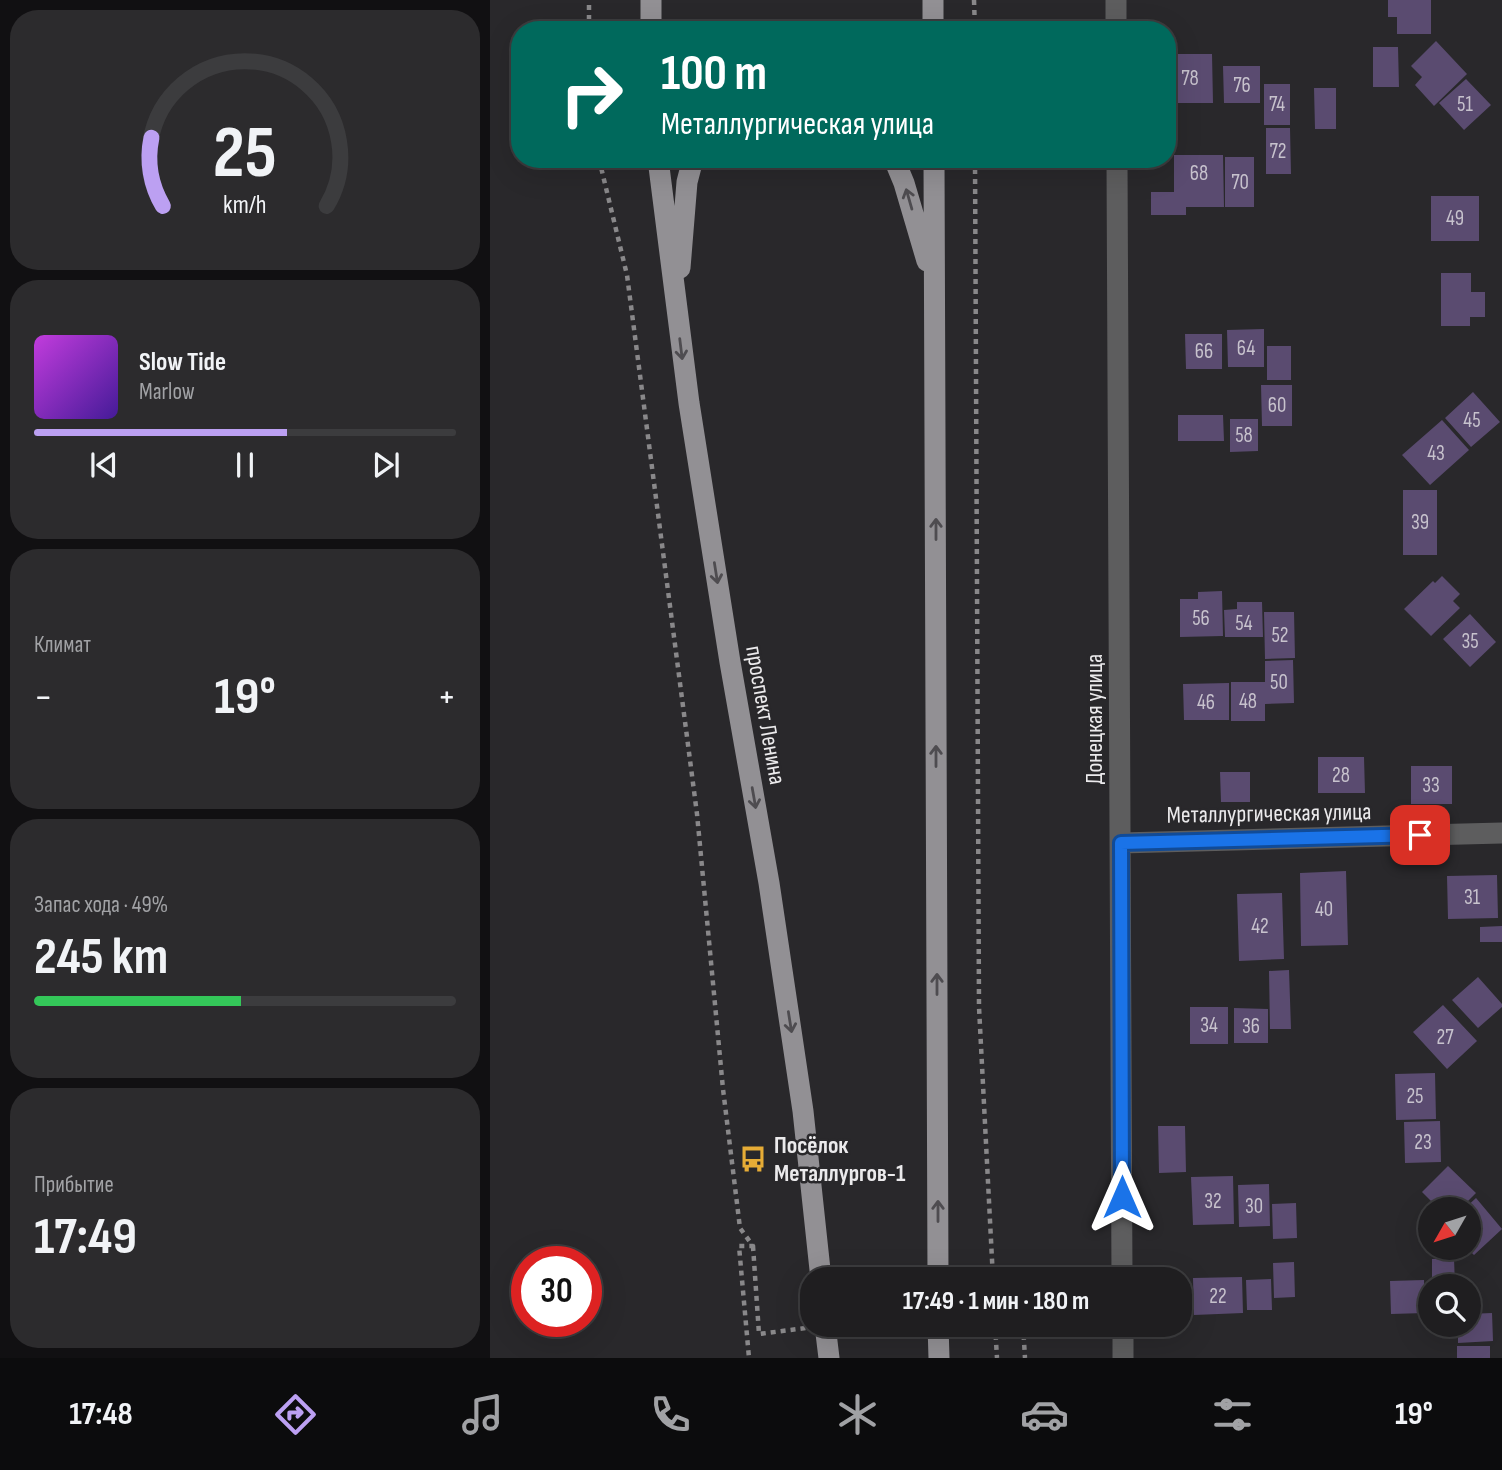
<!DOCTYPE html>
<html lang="ru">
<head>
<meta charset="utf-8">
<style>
  body { margin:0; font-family:"Sofia Sans Condensed",sans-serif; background:#2c2b2d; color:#f1f3f6; height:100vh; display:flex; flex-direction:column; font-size:26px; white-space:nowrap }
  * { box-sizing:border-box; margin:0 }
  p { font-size:23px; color:#a1a2a5 }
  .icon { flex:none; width:38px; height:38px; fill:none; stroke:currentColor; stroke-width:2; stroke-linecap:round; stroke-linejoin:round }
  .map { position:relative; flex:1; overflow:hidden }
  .drawer { display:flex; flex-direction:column; gap:10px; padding:10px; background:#111012; width:490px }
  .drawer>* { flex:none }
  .top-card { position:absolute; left:21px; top:21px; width:665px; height:147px; border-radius:28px; box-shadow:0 7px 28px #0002,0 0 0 2px #3c3c3e; background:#00695c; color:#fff; overflow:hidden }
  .needle { width:46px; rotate:231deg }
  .tools { position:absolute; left:928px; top:1197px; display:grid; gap:14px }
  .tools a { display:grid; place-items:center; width:63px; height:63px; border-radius:50%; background:#1f1e20; box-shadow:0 7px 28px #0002,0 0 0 2px #3c3c3e; font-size:35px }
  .speed { position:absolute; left:21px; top:1246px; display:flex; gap:14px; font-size:35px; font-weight:700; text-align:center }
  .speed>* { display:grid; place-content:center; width:91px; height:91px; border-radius:50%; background:#1f1e20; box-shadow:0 7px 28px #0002,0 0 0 2px #3c3c3e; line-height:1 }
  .speed .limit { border:10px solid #d22; background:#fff; color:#111 }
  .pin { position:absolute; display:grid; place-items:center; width:60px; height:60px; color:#fff; margin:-30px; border-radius:14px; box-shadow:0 4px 10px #0006 }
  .me { position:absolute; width:77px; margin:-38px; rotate:0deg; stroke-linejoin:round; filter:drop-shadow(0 0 5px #0008) }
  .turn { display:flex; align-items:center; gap:24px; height:147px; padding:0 35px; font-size:32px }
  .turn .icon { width:91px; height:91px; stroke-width:2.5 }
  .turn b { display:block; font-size:49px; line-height:60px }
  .big { font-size:52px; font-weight:700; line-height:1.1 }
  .drawer .widget { flex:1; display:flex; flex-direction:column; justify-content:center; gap:10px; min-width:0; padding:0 24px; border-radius:28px; background:#2c2b2d }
  .drawer .dial { align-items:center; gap:0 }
  .dial svg { height:182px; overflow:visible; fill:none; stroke:#3c3c3e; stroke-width:7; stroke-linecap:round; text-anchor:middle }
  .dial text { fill:#f1f3f6; stroke:none }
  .song { display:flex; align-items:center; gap:21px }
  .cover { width:84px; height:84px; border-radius:10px; background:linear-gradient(135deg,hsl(290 70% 55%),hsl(260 70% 35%)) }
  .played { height:7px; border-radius:4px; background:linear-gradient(90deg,#bca0f2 60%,#3c3c3e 60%) }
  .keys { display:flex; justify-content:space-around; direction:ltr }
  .heat { display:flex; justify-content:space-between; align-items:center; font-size:38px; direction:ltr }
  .charge { height:10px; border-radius:5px; background:linear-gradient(90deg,#34c759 49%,#3c3c3e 0) }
  .trip { position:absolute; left:310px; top:1267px; width:392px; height:70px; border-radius:28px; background:#1f1e20; box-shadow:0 7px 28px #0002,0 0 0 2px #3c3c3e; font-weight:700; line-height:70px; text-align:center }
  .tabs { display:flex; height:112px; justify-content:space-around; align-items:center; background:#0c0c0d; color:#a1a2a5 }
  .tabs .icon { width:49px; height:49px }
  .tabs .selected { color:#bca0f2 }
  .tabs b { font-size:32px; color:#f1f3f6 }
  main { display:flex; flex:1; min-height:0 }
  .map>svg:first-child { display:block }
  .building { fill:#5a4b70 }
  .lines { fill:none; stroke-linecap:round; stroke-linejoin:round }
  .path { stroke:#89888a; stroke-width:4.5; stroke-dasharray:5 5; stroke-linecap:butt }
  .street { stroke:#5d5d5e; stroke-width:21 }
  .primary { stroke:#929094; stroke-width:21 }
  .oneway { stroke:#4e4c50 }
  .route-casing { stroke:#114b97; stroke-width:18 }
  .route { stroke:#1a73e8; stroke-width:12 }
  .labels { text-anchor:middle; stroke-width:5; stroke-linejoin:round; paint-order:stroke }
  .number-label { font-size:21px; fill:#c7c2cd }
  .street-label { font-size:24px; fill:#ebeaec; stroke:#29282b }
  .poi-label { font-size:24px; font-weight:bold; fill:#ebeaec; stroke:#29282b; text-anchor:start }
</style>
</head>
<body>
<main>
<section class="drawer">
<div class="widget dial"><svg viewBox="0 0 100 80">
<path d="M14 69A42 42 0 1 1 86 69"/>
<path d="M14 69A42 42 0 0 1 9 39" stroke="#bca0f2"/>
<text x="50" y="56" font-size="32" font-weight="700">25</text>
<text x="50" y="72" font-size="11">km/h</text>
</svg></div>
<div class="widget">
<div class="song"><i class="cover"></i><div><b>Slow Tide</b><p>Marlow</p></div></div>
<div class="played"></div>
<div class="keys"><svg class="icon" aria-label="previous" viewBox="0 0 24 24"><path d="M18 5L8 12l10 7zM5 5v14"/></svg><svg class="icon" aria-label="pause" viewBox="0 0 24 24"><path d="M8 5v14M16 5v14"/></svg><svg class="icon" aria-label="next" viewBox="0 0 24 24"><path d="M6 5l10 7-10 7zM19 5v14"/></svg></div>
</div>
<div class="widget"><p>Климат</p>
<div class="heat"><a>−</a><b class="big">19°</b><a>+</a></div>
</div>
<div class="widget"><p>Запас хода · 49%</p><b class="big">245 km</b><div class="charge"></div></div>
<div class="widget"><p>Прибытие</p><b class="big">17:49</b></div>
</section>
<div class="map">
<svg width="1012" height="1358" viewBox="0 0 1012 1358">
  <rect width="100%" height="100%" fill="#29282b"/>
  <path class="building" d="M898,0H941V34H907V17H898Z
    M946,41L977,74L944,106L925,85L932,77L921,66Z
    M883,47H908L909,87H883Z
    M677,54H722L723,103H677Z
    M733,66H770V103H734Z
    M976,79L1001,105L974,130L949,103Z
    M774,84H800V125H774Z
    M824,88H846V129H825Z
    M776,128H800L801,174H776Z
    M684,155H733L734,207H696V215H661V192H684Z
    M735,157H764V207H735Z
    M941,196H989V241H941Z
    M951,273H981V292H995V317H980V326H951Z
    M774,329V367H738L737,330Z
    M695,334H732V369H696Z
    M777,346H801V380H777Z
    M771,385H802V426H772Z
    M983,392L1010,422L981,447L955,418Z
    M688,415H733L734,441H688Z
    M740,419H768V451L740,452Z
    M952,420L979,450L940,485L912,455Z
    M913,490H947V555H913Z
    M952,576L970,594L963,601L970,608L941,636L914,609L943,581L945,583Z
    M732,591L733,636L690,637V599H708V592Z
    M747,602H772L773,637H735L734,610L747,609Z
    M774,612H804L805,658L775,659Z
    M980,614L1006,642L980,667L953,639Z
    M803,660L804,703L775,704V721H741V682H775V661Z
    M739,683V720H694L693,684Z
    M828,757H874L875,793H828Z
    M921,766H962V804H921Z
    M730,772H760V802H731Z
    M856,871L858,945L811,946L810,873Z
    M1007,875L1008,918L958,919L957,876Z
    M792,893L794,959L749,961L747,894Z
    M1012,926V942H990V927Z
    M799,970L801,1029H780L779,971Z
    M988,977L1012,1004V1007L988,1028L962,1000Z
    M953,1005L987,1041L957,1069L923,1032Z
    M700,1007H738V1044H700Z
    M744,1008L778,1009V1043H744Z
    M945,1073L946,1119L906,1120L905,1074Z
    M950,1121L951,1162L915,1163L914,1122Z
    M668,1126H695L696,1172L669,1173Z
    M958,1166L986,1193L970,1209H949L932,1192Z
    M743,1176L744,1224L703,1225L701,1177Z
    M779,1184L780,1226L749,1227L748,1185Z
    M986,1198L1012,1229L984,1255L978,1249V1209H974Z
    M806,1203L807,1238L783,1239L782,1204Z
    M964,1258L965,1286H942V1259Z
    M804,1262L805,1297L784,1298L783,1263Z
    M752,1277L753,1313L704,1315L703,1278Z
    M781,1279L782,1310H757L756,1280Z
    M934,1280L935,1313L901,1314L900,1281Z
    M1002,1313L1003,1341L968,1343V1325H978V1314Z
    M967,1346H1000V1358H967Z"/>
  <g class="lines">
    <path class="path" d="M484,0L485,30
      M99,30V0
      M109,159L137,275L207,814L233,1089L250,1228L263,1246H249L259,1358
      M485,159L489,1007L503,1279
      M263,1246L269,1334L316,1328
      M505,1325L507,1358
      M533,1325L535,1358"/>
    <path class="street" d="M626,0V30
      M627,159L632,1279
      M631,843L1012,833
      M633,1325V1358"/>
    <path class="primary" d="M161,0V30
      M443,0V30
      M168,159L199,403L240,662L279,883L313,1111L331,1279
      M404,159L414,183L437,261
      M444,159L448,1279
      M190,268L197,182L203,159
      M335,1325L339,1358
      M448,1325L449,1358"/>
  </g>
  <defs><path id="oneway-shaft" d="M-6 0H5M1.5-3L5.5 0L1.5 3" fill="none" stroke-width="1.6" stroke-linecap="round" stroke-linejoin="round" transform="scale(1.75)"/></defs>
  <g class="oneway">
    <use href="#oneway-shaft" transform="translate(419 199) rotate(-106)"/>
    <use href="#oneway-shaft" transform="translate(191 349) rotate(83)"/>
    <use href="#oneway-shaft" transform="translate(446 529) rotate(-90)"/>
    <use href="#oneway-shaft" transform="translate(226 573) rotate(81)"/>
    <use href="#oneway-shaft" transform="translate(446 756) rotate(-90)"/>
    <use href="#oneway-shaft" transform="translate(264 798) rotate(80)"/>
    <use href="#oneway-shaft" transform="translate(447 984) rotate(-90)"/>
    <use href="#oneway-shaft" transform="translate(300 1022) rotate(81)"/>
    <use href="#oneway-shaft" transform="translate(448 1211) rotate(-90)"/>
  </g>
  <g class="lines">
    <g class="route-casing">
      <path id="route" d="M632,1197L631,843L930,835"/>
    </g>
    <use href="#route" class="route"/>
  </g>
  <defs>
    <g id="bus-bare" transform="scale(2.1)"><path d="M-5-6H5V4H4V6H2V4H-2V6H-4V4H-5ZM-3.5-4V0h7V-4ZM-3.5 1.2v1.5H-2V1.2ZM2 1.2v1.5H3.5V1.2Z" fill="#e6ac36" stroke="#29282b" stroke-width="2.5" paint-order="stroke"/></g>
  </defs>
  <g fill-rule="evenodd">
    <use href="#bus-bare" x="263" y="1159"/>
  </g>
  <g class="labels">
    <g class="number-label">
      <text x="700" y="85">78</text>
      <text x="752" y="92">76</text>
      <text x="787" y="111">74</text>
      <text x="975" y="111">51</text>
      <text x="788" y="158">72</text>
      <text x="709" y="180">68</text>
      <text x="750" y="189">70</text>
      <text x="965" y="225">49</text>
      <text x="756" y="355">64</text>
      <text x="714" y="358">66</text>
      <text x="787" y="412">60</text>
      <text x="982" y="427">45</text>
      <text x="754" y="442">58</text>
      <text x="946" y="460">43</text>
      <text x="930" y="529">39</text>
      <text x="711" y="625">56</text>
      <text x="754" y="630">54</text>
      <text x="790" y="642">52</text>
      <text x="980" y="648">35</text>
      <text x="789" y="689">50</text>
      <text x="758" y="708">48</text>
      <text x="716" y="709">46</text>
      <text x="851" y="782">28</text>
      <text x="941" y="792">33</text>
      <text x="982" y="904">31</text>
      <text x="834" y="916">40</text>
      <text x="770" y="933">42</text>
      <text x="719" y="1032">34</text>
      <text x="761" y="1033">36</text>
      <text x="955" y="1044">27</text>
      <text x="925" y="1103">25</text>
      <text x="933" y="1149">23</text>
      <text x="723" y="1208">32</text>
      <text x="764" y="1213">30</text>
      <text x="728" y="1303">22</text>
    </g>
    <g class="street-label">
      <text transform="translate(276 715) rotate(80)" y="8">проспект Ленина</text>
      <text transform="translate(604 719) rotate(-90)" y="8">Донецкая улица</text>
      <text transform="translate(779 813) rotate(-1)" y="8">Металлургическая улица</text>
    </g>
    <g class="poi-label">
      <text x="284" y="1153">Посёлок<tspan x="284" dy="28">Металлургов-1</tspan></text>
    </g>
  </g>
</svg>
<div class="tools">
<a><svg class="needle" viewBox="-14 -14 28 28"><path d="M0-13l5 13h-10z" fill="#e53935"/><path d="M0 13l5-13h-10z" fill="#a1a2a5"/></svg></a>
<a><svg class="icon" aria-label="search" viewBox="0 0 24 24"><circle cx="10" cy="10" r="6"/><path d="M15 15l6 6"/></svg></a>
</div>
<div class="speed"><div class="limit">30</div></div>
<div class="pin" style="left:930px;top:835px;background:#d93025"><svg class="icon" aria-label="arrive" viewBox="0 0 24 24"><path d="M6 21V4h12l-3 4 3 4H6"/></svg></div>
<svg class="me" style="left:632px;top:1197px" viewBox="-20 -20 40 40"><path d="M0-17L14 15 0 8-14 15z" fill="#1a73e8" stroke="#fff" stroke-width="4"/></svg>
<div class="trip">17:49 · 1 мин · 180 m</div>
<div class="top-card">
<div class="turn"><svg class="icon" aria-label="right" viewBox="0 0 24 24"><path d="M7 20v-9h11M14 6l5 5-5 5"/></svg><div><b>100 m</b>Металлургическая улица</div></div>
</div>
</div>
</main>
<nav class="tabs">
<b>17:48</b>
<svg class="icon selected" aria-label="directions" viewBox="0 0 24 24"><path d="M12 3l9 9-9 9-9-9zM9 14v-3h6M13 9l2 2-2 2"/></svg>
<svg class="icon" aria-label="music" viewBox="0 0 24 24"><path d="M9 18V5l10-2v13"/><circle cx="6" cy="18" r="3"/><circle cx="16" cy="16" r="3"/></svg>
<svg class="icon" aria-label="phone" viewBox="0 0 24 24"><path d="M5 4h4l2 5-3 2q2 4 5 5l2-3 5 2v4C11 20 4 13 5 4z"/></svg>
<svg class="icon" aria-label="climate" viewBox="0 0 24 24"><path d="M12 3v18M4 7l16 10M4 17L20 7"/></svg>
<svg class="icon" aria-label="car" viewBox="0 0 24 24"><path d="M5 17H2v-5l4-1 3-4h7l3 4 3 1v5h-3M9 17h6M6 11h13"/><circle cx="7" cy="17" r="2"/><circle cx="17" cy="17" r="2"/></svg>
<svg class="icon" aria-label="filters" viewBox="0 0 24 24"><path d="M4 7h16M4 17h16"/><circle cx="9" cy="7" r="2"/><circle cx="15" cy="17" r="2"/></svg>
<b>19°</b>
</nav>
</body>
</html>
